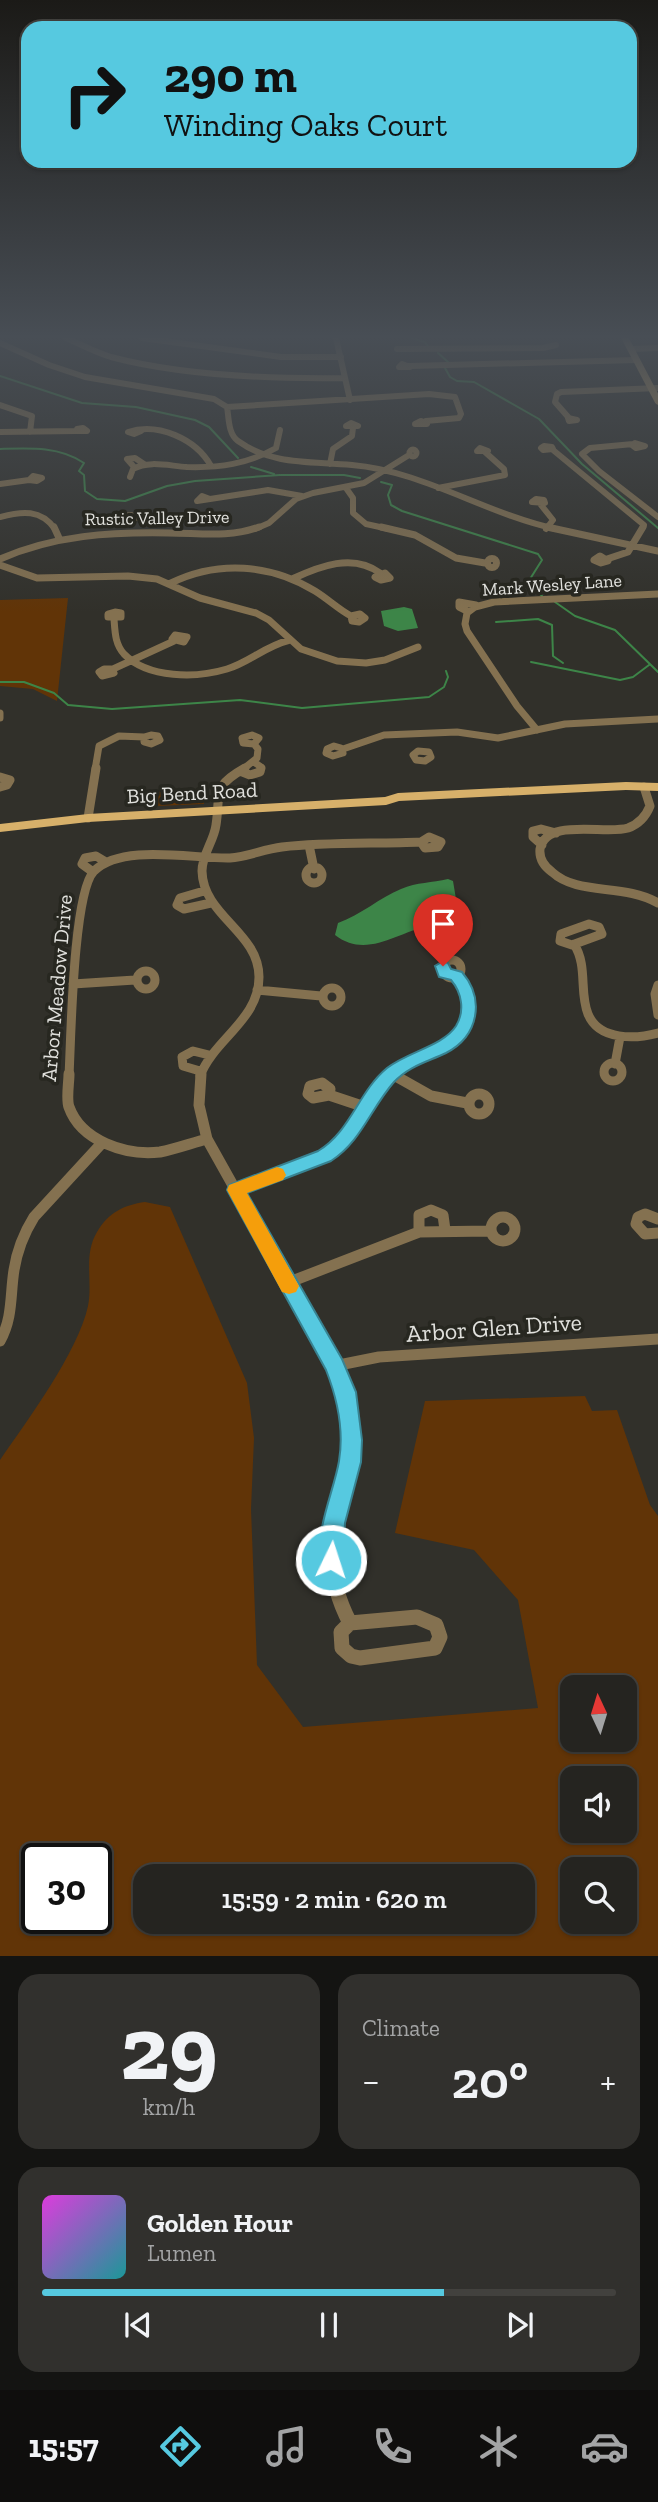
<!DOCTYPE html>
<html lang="en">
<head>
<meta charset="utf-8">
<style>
  body { margin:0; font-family:"Zilla Slab",serif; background:#31302d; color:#f1f3f6; height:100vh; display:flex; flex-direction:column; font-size:26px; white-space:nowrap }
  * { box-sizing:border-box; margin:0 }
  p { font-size:23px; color:#a3a4a5 }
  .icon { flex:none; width:38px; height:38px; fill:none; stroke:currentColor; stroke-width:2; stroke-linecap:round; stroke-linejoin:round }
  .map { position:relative; height:1956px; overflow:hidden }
  .panel { display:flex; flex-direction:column; gap:18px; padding:18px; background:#141412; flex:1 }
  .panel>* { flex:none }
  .banner { position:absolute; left:21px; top:21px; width:616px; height:147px; border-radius:21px; box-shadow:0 2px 5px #0004,0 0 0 2px #42413e; background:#56c9e0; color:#111; overflow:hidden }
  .needle { width:46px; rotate:356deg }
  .buttons { position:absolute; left:560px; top:1675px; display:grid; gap:14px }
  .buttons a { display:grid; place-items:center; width:77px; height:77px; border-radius:14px; background:#252420; box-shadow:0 2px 5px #0004,0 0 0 2px #42413e; font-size:35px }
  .speed { position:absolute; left:21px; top:1843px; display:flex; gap:14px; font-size:35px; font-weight:700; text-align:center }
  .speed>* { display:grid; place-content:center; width:91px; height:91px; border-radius:50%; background:#252420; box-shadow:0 2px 5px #0004,0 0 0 2px #42413e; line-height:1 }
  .speed .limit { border:4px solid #111; border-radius:10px; background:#fff; color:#111 }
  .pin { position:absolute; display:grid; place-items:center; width:60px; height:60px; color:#fff; margin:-72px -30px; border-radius:50% 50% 50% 0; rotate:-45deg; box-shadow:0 0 7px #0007 }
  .pin .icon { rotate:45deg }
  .me { position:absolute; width:77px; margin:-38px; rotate:4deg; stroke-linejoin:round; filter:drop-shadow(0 0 5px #0008) }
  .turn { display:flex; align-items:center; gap:24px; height:147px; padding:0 28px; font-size:32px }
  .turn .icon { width:91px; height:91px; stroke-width:2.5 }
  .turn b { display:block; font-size:49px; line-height:60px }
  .big { font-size:52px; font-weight:600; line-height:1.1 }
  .panel .card { flex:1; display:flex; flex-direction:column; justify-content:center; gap:10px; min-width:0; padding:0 24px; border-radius:21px; background:#31302d }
  .panel .dial { align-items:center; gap:0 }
  .dial b { font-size:91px; line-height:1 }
  .song { display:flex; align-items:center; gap:21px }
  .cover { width:84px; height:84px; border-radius:10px; background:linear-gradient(135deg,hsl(300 70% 55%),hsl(180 70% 35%)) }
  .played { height:7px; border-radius:4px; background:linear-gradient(90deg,#56c9e0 70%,#42413e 70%) }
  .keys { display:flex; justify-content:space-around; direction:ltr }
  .heat { display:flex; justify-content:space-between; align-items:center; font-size:38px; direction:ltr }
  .panel .tiles { flex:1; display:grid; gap:18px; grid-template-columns:1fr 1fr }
  .card:last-child { grid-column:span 2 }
  .trip { position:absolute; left:133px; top:1864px; width:402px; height:70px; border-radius:21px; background:#252420; box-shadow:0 2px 5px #0004,0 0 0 2px #42413e; font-weight:600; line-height:70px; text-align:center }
  .menu { display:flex; height:112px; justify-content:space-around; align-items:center; background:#0f0e0d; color:#a3a4a5 }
  .menu .icon { width:49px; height:49px }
  .menu .on { color:#56c9e0 }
  .menu b { font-size:32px; color:#f1f3f6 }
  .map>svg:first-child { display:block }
  .green { fill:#613407; fill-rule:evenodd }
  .water { fill:#3d8548 }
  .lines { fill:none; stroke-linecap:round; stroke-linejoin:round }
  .stream { stroke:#3d8548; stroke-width:2 }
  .street-far4 { stroke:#847150; stroke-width:6 }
  .street-far3 { stroke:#847150; stroke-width:7 }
  .street-far2 { stroke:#847150; stroke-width:9 }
  .street-far1 { stroke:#847150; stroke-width:11 }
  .street { stroke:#847150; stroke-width:15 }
  .secondary { stroke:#b3945f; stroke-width:7 }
  .primary { fill:#d7b06a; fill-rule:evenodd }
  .route { fill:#56c9e0; stroke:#388392; stroke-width:2 }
  .slow { fill:#f59e0b }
  .labels { text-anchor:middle; stroke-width:7; stroke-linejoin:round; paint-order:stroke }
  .far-street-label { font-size:18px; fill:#e1e1dd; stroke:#272720 }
  .street-label { font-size:21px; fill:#e1e1dd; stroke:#272720 }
  .near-street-label { font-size:24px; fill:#e1e1dd; stroke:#272720 }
</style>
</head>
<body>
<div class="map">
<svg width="658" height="1956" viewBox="0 0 658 1956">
  <rect width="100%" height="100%" fill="#31302a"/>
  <path class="green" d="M68,598L57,701L33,689L0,686V600Z
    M203,789L204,804L157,806V791Z
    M145,1202L170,1207L247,1383L254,1438L251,1509L257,1665L303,1727L538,1708L518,1600L474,1550L395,1533L425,1401L585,1396L592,1411L617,1410L650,1505L658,1516V1956H0V1460C27,1421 78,1352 88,1306C93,1282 83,1255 97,1232C109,1212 124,1205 145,1202ZM625,1687V1740H572V1687ZM572,1778H625V1830H572ZM96,1858V1918H37V1858ZM625,1869V1922H572V1869ZM145,1876H523V1922H145Z"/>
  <path class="water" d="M404,607L412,609L418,628L398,631L384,626L381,611Z
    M448,879L453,881L460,923C450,925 438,924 428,926C396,933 366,959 335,935L338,923C361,915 379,898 401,889C417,882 432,883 448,879Z"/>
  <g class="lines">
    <path class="stream" d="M411,338L425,342L429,348
      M438,353L448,362
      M445,368L450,377L457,381L474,382L539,419L582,464L658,528
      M0,376L82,403L136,407L195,420L209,427L238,458
      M0,449C29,448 59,446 84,463L79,471L84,475L85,491L97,499L125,501L167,486L195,481L280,475
      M251,467L274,474
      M281,475H344L360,478
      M381,482L392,485L388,495L391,505L402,511L538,554L542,560L530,579L532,587L542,596
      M555,602L575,616L615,630L658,672
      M496,622L538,619L552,625L553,656L563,663
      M531,662L620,680L633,677L649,665
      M0,682H24L54,693L68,705L112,709L240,700L302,708L429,697L444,687L448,677L446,671"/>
    <path class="street-far4" d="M66,338C80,344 95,352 111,357C183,376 270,379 345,378
      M142,338L281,357H341
      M336,338L350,400
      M0,343L49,365L85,377L214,399L227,407C229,418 228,434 238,441C273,466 312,461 352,465C423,471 486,514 556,529
      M397,349L543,348L556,345
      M631,349L658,348
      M402,364L410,367H399Z
      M410,366L636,360
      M0,405L32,416L30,432
      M227,407L429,394L455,397L461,414L459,418L426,421
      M568,418L577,420L569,421Z
      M569,418L555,402L557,394L561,392L658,388
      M421,421L427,424H415Z
      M351,423L358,426H346Z
      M83,428L87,431H76L77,429Z
      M141,431L134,434L128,432C158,422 196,439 211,466
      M0,432L76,431
      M635,443L645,446L636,448L632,445Z
      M633,444L590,448L582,454L599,471L658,517
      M544,446L552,447L553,449L543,450L541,448Z
      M480,448L488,451H477Z
      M409.5 453a3.5 3.5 0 1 1 7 0a3.5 3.5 0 1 1-7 0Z
      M553,450L644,525L642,529
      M330,464L333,449L352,436L353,428
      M134,467L127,459L135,458L144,464
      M33,476L42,478L37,481L29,480Z
      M130,477L133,469C149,460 169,466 187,467C219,468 248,464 276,448L280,430
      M0,484L29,480
      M346,488L353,498V513L366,524L389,529
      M438,488L505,475L504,469L485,452
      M202,496L210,499L197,501Z
      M210,499L268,490L302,496
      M536,499L544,500L545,503L532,502Z
      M541,505L553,520L546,529
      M131,515L137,518L125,519V516Z
      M0,517C22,511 41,509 55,529
      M255,529L269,523L296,499L313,493L364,483L409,455"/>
    <path class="street-far3" d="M54,527L59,538
      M381,527L415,535L456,558L485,563
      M547,527L658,551
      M600,556L608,561L601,563L594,560Z
      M487.5 563a4.5 4.5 0 1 1 9 0a4.5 4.5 0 1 1-9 0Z
      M0,559C55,535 110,532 169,533C199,533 230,538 259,527
      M607,559L628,552L643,527
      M0,565L37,578L128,576L157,579L200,598L256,613L269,620L301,649L337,661L366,663L385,660L418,647
      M385,573L390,578L381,580L375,577Z
      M292,579C320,566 353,553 380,573
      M171,583C218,560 271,564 315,591C328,599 338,609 351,616
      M467,611L459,607V602L476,605
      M115,612L121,613V617H108V614Z
      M360,614L365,618L359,622L352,621L351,616Z
      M114,619C115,632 115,644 124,654C148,679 197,678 227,669C250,662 265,646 290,640
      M175,635L187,637L184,642L172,639Z
      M104,669H111L114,673L102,676L99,672Z
      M113,669L174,641
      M0,713V718
      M537,730L517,706L467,631L465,624L467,613L475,607L494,602L658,594
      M151,735L158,736L160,740L151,744L144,742V737Z
      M252,735L259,738L254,744L243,743L242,738Z
      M334,746L341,748L343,753L333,756L326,753L327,749Z
      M343,749L384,735L457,732L498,738L565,724L658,719
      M418,751L429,752L431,757L425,761L416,760L413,755Z
      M254,762L261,767L260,770
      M95,770L99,746L119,736L144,737
      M242,770L257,758L258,749L254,744"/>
    <path class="street-far2" d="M240,771L250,775L260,772L261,768
      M0,777L10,780L7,785L0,787
      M644,787L650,806C646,816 639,824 628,828C606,835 546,817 540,849C539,859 545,867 552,872C578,896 623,883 658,903
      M88,818L96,768
      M429,837L441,842L438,847L425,848L421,842Z
      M309,845L314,869
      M542,845L533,837V831L541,829L556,833
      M306 875a8 8 0 1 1 16 0a8 8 0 1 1-16 0Z
      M93,872L82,864L85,858L96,856L106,862
      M204,891L180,898L177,905L184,909L211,903
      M589,924L599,927L602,934L572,945L560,941L561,934Z
      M574,944C588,966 579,992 588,1014C599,1041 636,1039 658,1033
      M443 969a9 9 0 1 1 18 0a9 9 0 1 1-18 0Z
      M137 980a9 9 0 1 1 18 0a9 9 0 1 1-18 0Z
      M73,984L135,980
      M658,985L655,994L658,1015
      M323 997a9 9 0 1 1 18 0a9 9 0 1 1-18 0Z
      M257,990L321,996
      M604 1072a9 9 0 1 1 18 0a9 9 0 1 1-18 0Z
      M615,1064L620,1037
      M200,1071L183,1066L182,1057L193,1051L209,1055
      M391,1074L395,1076
      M69,1076C71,1039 73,893 94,871C122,843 193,859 230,858C247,857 264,849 282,847C328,842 375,844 421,842
      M200,1076C214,1039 259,1020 259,977C259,932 203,916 202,871C202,854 214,841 216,825C221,793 211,787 245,768
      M390,1076C420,1046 502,1040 456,976"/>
    <path class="street-far1" d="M69,1074C69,1083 66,1099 69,1107C81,1141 126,1156 160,1152C175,1149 192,1143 207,1139
      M201,1074L199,1105L207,1139L334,1366L349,1412L351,1436L349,1464
      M392,1074L431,1096L467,1103
      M322,1083L330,1089L329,1095L313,1098L308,1094L310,1086Z
      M469 1104a10 10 0 1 1 20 0a10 10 0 1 1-20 0Z
      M329,1095L365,1107
      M236,1190L324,1156L334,1149L391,1074
      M491 1229a12 12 0 1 1 24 0a12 12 0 1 1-24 0Z
      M658,1219L645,1214L638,1217L636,1224L645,1234L658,1233
      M419,1232V1215L431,1210L443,1215L445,1230
      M287,1283L419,1232L490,1231
      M0,1341C13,1318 10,1295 14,1270C17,1251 24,1233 34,1217L102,1143
      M334,1366L379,1357L658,1339"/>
    <path class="street" d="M350,1463C336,1524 318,1562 350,1623
      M417,1617L436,1625L440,1637L435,1648L360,1658L351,1656L342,1648L341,1632L350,1623Z"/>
    <path class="secondary" d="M625,338L658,401"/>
    <path class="primary" d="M626,782L658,783V791L626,790L399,801L386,805L88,822L0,832V824L88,814L385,797L398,793Z"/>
  </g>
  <linearGradient id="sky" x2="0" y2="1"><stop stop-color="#1b1a17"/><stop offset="0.55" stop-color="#484e55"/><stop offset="1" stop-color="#484e55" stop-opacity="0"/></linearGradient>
  <rect width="658" height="612" fill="url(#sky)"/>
  <path class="route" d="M443,961L448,963L451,969L462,972C485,999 479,1036 446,1053C427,1062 409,1066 394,1082C371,1108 361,1142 331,1161L247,1193L342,1359L356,1392L362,1440L361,1462L345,1523L343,1560L339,1569L331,1572L323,1569C311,1539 334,1492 339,1461C344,1431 337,1398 326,1370L227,1190L229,1185L318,1151C351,1131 358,1092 387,1068C407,1052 443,1046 456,1026C465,1011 462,993 451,980L439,977L435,966Z"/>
  <path class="slow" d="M277,1167L283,1169L286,1175L283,1180L247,1193L299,1286L296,1292L289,1294L282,1292L227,1190L229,1185Z"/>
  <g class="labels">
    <g class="far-street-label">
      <text transform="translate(157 518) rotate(-1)" y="6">Rustic Valley Drive</text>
      <text transform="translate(552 585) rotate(-4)" y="6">Mark Wesley Lane</text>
    </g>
    <g class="street-label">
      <text transform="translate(192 793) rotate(-3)" y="7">Big Bend Road</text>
      <text transform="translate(57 988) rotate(-85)" y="7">Arbor Meadow Drive</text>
    </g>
    <g class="near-street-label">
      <text transform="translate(494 1328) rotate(-4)" y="8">Arbor Glen Drive</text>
    </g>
  </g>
</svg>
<div class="buttons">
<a><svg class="needle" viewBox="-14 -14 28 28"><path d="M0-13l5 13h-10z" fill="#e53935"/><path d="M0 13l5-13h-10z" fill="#a3a4a5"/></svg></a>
<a><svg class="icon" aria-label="sound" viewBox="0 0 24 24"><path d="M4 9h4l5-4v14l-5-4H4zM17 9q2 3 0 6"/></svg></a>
<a><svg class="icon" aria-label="search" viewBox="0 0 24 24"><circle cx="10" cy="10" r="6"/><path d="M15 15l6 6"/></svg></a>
</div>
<div class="speed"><div class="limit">30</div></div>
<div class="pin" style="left:443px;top:966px;background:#d93025"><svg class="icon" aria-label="arrive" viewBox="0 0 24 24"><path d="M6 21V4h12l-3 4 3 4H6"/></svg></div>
<svg class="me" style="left:331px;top:1560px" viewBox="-20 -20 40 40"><circle r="17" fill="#56c9e0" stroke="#fff" stroke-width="3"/><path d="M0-11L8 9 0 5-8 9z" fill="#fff"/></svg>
<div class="trip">15:59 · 2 min · 620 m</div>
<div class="banner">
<div class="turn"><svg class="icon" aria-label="right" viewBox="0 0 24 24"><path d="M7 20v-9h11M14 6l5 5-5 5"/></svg><div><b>290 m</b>Winding Oaks Court</div></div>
</div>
</div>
<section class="panel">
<div class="tiles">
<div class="card dial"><b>29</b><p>km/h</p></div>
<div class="card"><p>Climate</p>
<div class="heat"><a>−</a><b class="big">20°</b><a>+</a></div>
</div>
<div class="card">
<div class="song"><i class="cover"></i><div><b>Golden Hour</b><p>Lumen</p></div></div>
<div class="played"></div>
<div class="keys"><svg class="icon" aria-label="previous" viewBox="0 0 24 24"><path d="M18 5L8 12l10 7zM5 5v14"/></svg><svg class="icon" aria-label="pause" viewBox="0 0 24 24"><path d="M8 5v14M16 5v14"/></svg><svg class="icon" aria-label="next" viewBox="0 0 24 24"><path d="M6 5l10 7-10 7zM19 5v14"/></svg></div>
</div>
</div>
</section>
<nav class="menu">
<b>15:57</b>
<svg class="icon on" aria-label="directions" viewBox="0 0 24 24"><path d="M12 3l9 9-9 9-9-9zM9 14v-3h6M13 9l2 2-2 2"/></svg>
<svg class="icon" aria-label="music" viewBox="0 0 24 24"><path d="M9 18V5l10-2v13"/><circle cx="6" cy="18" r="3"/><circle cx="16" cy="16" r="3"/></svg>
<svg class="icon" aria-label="phone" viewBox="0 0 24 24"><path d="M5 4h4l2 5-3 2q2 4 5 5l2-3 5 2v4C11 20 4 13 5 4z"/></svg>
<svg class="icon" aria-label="climate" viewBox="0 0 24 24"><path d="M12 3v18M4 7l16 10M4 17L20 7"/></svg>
<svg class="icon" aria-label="car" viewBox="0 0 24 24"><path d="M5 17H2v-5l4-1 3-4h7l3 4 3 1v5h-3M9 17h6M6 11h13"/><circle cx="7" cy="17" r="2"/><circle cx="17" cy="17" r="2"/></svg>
</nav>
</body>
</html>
